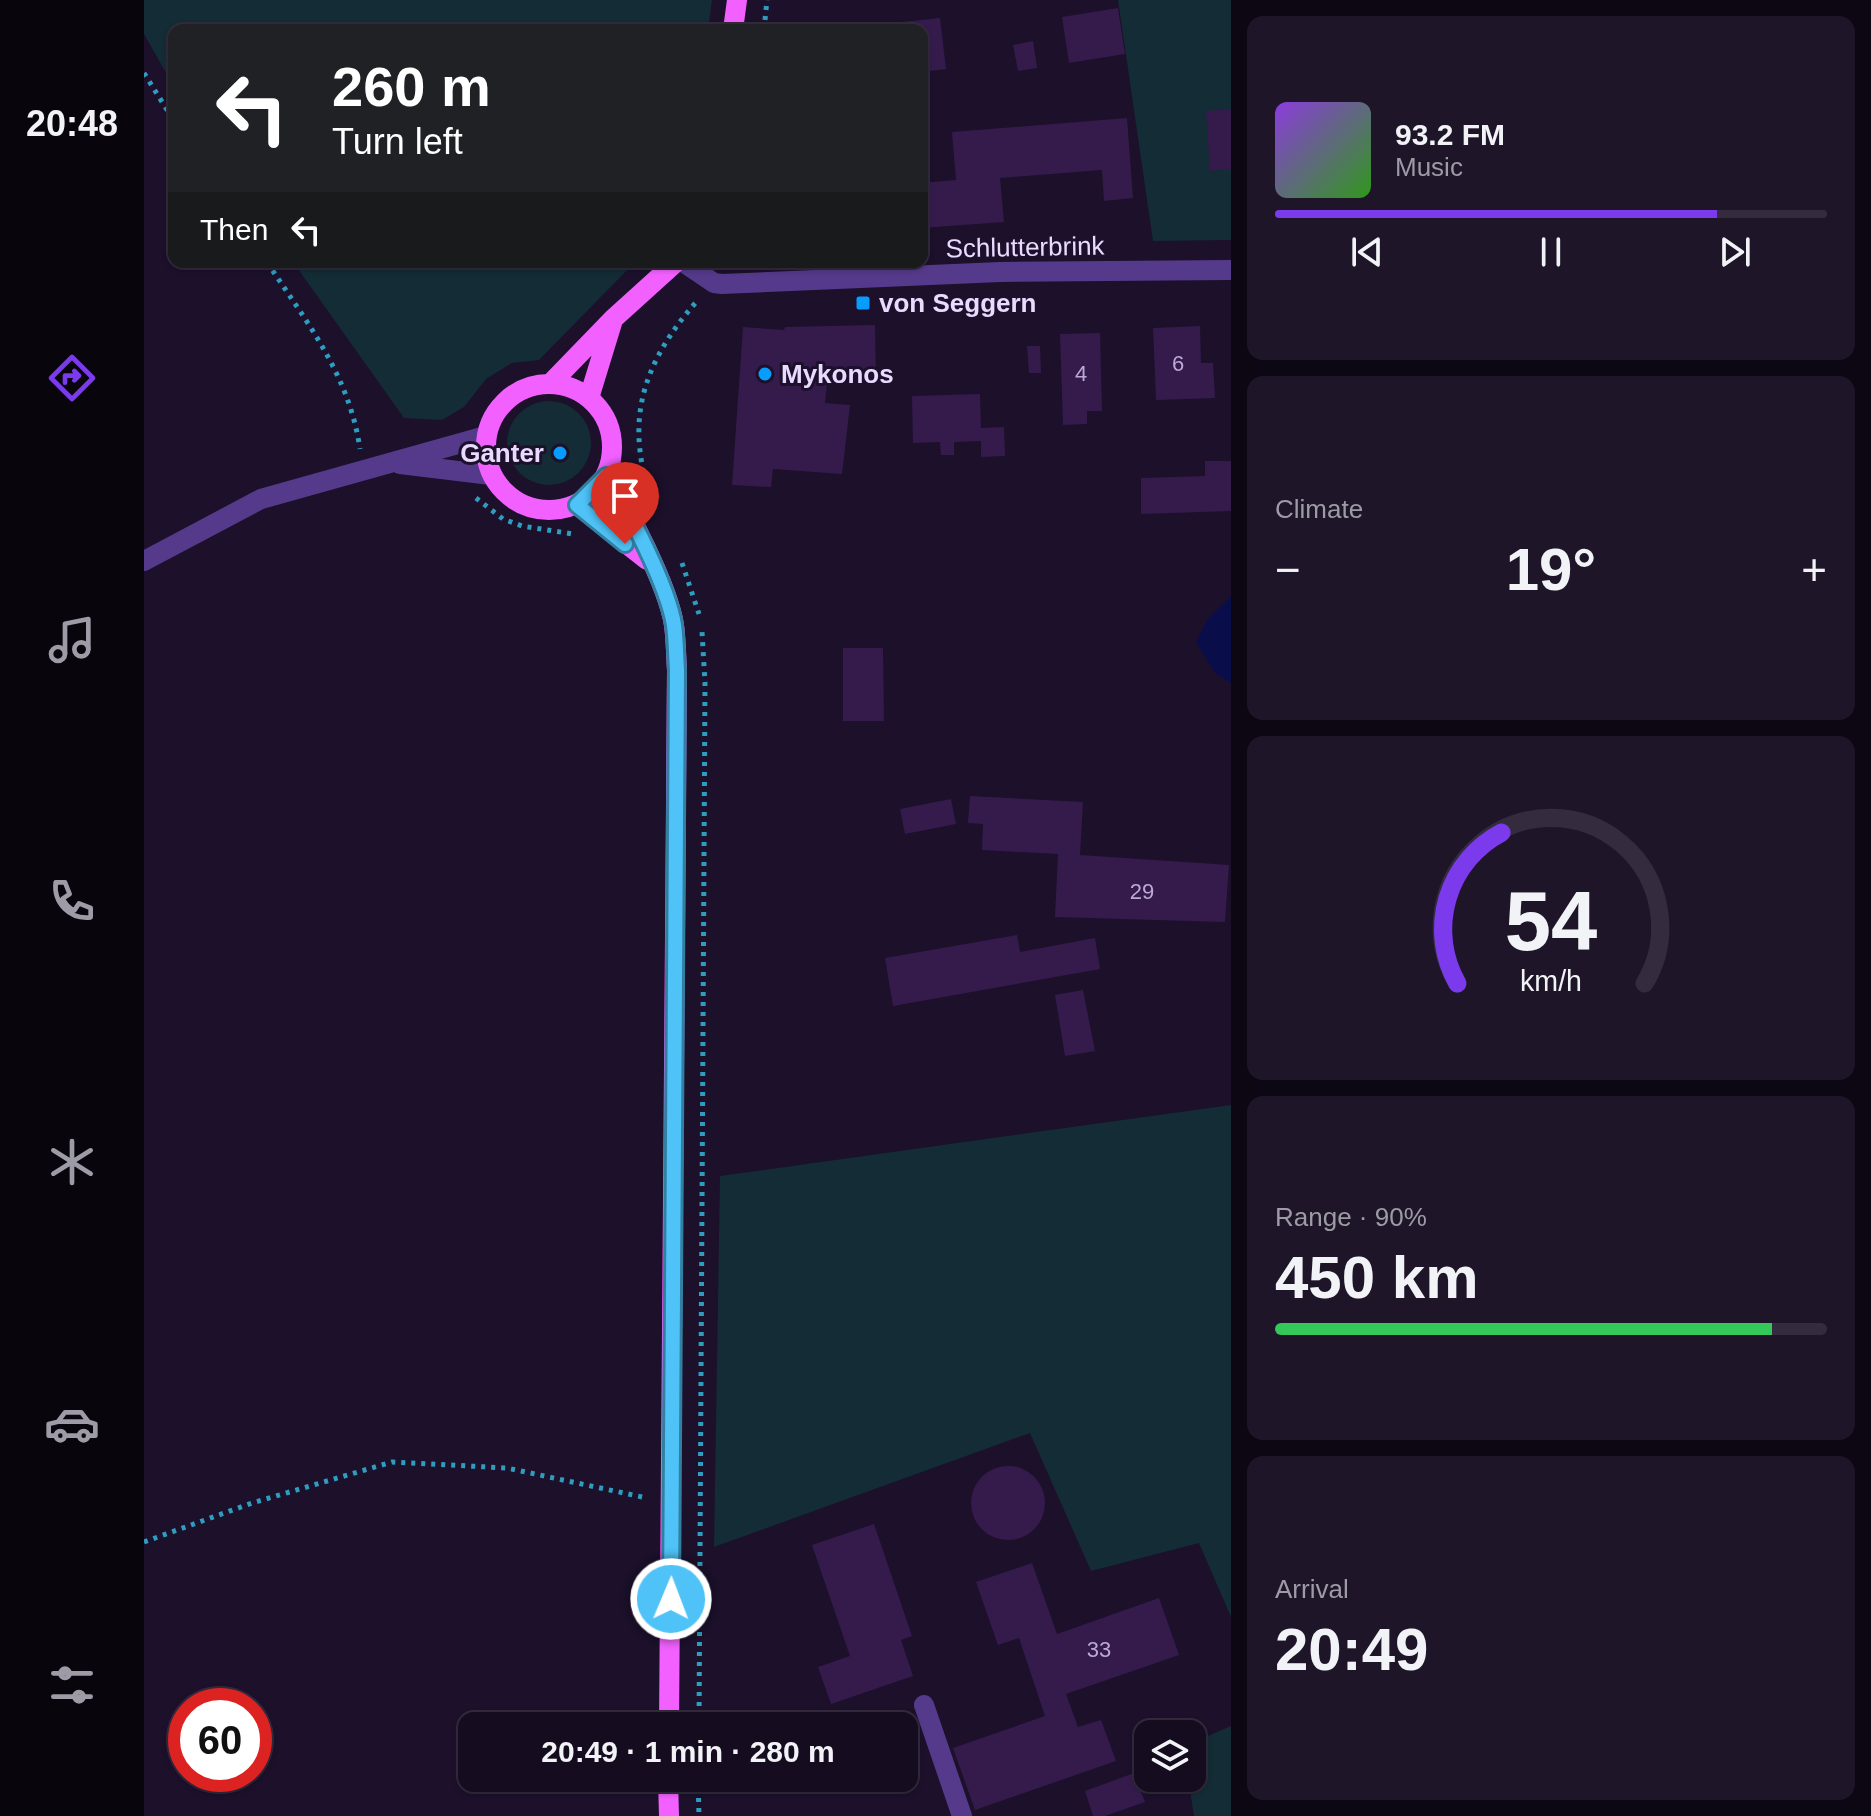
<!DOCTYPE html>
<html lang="en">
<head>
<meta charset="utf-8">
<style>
  body { margin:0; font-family:Helvetica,sans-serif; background:#1e1529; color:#f1f3f6; height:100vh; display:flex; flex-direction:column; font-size:30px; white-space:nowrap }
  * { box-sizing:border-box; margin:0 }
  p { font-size:26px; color:#9d9ba5 }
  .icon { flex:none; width:44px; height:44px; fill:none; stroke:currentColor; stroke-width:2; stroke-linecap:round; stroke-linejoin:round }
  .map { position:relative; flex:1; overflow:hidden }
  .drawer { display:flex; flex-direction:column; gap:16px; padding:16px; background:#0c0712; width:640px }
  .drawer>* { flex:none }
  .top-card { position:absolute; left:24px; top:24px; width:760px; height:244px; border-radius:16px; box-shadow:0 2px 6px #0004,0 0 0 2px #342c3e; background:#202124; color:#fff; overflow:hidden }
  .controls { position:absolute; left:990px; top:1720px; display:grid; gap:16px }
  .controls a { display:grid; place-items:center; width:72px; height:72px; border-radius:16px; background:#150c20; box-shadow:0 2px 6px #0004,0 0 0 2px #342c3e; font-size:40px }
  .speed { position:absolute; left:24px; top:1688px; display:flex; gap:16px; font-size:40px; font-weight:700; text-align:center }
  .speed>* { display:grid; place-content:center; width:104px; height:104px; border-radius:50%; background:#150c20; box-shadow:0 2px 6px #0004,0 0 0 2px #342c3e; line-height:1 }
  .speed .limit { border:12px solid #d22; background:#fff; color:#111 }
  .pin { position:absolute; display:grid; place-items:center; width:68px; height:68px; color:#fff; margin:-82px -34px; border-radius:50% 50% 50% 0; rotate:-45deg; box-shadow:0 0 8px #0007 }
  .pin .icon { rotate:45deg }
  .me { position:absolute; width:88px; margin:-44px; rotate:1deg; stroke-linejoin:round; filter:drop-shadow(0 0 6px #0008) }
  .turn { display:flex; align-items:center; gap:28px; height:168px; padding:0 32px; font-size:36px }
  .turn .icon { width:104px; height:104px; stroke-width:2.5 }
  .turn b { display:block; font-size:56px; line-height:68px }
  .then { display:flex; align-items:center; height:76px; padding:0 32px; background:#0003; gap:16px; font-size:30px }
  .big { font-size:60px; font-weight:800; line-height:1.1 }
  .drawer .tile { flex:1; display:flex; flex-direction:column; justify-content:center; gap:12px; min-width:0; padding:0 28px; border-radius:16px; background:#1e1529 }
  .drawer .dial { align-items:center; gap:0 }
  .dial svg { height:208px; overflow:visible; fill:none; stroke:#342c3e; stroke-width:7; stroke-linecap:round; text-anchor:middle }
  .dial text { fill:#f1f3f6; stroke:none }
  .song { display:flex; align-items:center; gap:24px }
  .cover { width:96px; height:96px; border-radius:12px; background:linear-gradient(135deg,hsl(270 70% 55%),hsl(110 70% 35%)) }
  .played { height:8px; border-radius:4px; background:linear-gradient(90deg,#7c3aed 80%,#342c3e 80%) }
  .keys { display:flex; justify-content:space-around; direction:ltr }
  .heat { display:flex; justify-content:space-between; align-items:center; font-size:44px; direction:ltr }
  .charge { height:12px; border-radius:6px; background:linear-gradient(90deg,#34c759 90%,#342c3e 0) }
  .trip { position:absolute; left:314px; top:1712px; width:460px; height:80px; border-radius:16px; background:#150c20; box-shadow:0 2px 6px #0004,0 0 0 2px #342c3e; font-weight:800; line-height:80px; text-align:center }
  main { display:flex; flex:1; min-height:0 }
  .dock { display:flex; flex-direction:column; width:144px; justify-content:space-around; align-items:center; background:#08050d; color:#9d9ba5 }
  .dock .icon { width:56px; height:56px }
  .dock .selected { color:#7c3aed }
  .dock b { font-size:36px; color:#f1f3f6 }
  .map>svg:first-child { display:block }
  .green { fill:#132c35 }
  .water { fill:#090e4b }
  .building { fill:#341b4c }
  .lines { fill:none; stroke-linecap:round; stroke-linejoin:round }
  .path { stroke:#2d9ec0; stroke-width:5; stroke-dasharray:4 6; stroke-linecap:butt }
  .minor { stroke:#553a8b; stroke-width:20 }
  .major { stroke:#f261ff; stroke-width:20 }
  .route-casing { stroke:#337fa1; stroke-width:20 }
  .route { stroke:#4fc3f7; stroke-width:14 }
  .poi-dot { fill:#069dff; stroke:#1c102b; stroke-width:3 }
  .labels { text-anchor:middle; stroke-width:6; stroke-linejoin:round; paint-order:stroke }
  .number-label { font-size:22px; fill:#bcaad2 }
  .street-label { font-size:26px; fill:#e9daff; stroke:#1c102b }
  .poi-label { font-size:26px; font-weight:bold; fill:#e9daff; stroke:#1c102b; text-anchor:start }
</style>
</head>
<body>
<main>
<nav class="dock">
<b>20:48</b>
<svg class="icon selected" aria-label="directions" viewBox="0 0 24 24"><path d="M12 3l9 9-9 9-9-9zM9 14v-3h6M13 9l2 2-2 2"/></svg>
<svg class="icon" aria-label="music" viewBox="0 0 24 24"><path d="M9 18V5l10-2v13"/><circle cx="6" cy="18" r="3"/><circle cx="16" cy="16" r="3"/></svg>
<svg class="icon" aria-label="phone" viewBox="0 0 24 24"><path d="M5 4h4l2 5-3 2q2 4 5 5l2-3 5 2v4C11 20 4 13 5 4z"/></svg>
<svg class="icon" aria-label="climate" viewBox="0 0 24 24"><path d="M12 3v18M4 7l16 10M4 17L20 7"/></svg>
<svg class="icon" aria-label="car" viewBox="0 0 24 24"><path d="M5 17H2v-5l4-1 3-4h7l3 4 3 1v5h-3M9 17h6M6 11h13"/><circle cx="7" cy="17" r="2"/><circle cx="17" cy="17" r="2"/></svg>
<svg class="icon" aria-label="filters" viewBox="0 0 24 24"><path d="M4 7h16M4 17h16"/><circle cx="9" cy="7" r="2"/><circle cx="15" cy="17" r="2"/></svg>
</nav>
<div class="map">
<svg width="1087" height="1816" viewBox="0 0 1087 1816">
  <rect width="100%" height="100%" fill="#1c102b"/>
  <path class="green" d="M0,0H568L564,30H30V87L0,34Z
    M974,0H1087V240L1009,241Z
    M149,262H491L395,360L368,363L342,379L320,407L298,420L260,418Z
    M363 443a42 42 0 1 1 84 0a42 42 0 1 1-84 0Z
    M1087,1105V1617L1055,1543L947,1571L886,1433L570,1547L576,1176Z
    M1087,1726V1816H1050L1044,1778H1048V1743Z"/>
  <path class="water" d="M1087,596V683L1071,673L1052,642L1063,620Z"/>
  <path class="building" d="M974,8L981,54L925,63L918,17Z
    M796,18L802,69L778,72V30H759L758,22Z
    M889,41L893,68L874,71L869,45Z
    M1087,109V169L1066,171L1062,111Z
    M983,118L989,198L960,201L958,170L856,178L860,222L778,228V183L812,180L808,132Z
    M731,325L732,381L683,385L681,403L706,405L698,474L629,469L627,487L588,485L599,327L640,330L641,327Z
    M1056,326L1057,363H1069L1071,398L1012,400L1009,328Z
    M956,333L958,411H943V424L919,425L916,334Z
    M883,346H896L897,373H885Z
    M836,394L837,428L860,427L861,456L837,457V441L810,442V455H797L796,442L769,443L768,396Z
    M1061,461H1087V511L997,514V478L1061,476Z
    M699,648H739L740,721H699Z
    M826,796L939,802L936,855L1085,865L1081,922L911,917L914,854L838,850L839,824L824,823Z
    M807,799L812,824L761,834L756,809Z
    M873,935L876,952L951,938L956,969L749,1006L741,958Z
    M939,990L951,1051L921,1056L911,995Z
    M827 1503a37 37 0 1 1 74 0a37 37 0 1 1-74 0Z
    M730,1524L768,1636L757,1640L769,1676L687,1704L674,1667L706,1656L668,1545Z
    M888,1563L913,1634L1015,1598L1035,1655L922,1694L934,1727L957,1720L972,1761L831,1810L809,1748L901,1716L875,1638L854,1645L832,1582Z
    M990,1773L1001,1802L961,1816H949L941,1791Z"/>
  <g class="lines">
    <path class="path" d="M620,30L623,0
      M0,73L30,121
      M123,262C163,323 205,374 216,449
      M500,492C501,475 495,454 495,436C493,383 520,338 554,300
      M332,498L359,519L378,526L429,534
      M538,563L555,614
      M0,1542L108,1503L248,1462L363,1468L503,1498
      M555,1726L561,683L558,632
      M554,1778L555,1816"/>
    <path class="minor" d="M539,262L570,283L578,284L856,272L1087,270
      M256,464L347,475
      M0,561L117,499L342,436
      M780,1705L818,1816"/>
    <path class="major" d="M589,30L593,0
      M407,383L469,319L532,262
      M342 447a63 63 0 1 1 126 0a63 63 0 1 1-126 0Z
      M445,398L468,323
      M462,476C484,509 524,586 530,625C532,640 532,655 533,670L525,1726
      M433,505L503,560
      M524,1778L525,1816"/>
  </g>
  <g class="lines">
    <g class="route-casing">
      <path id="route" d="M481,544L433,505L462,476C484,508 524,587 530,625C532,640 532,655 533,670L527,1599"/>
    </g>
    <use href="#route" class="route"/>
  </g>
  <g class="poi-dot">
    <rect x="711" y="295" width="16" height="16" rx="4"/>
    <circle cx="621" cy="374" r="8"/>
    <circle cx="416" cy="453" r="8"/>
  </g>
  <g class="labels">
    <g class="number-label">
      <text x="1034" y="371">6</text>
      <text x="937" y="381">4</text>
      <text x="998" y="899">29</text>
      <text x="955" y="1657">33</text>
    </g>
    <g class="street-label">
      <text transform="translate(881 247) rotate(-1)" y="9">Schlutterbrink</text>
    </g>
    <g class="poi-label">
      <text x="735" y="312">von Seggern</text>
      <text x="637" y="383">Mykonos</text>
      <text x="400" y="462" text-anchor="end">Ganter</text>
    </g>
  </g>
</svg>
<div class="controls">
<a><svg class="icon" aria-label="layers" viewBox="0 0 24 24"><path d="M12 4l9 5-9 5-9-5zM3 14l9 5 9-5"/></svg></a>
</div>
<div class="speed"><div class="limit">60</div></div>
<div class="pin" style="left:481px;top:544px;background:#d93025"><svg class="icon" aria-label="arrive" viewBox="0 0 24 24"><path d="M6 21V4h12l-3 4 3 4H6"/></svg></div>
<svg class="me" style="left:527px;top:1599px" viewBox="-20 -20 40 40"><circle r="17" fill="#4fc3f7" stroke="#fff" stroke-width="3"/><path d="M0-11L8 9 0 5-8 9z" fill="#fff"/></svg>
<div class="trip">20:49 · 1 min · 280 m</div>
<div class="top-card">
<div class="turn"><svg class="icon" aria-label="left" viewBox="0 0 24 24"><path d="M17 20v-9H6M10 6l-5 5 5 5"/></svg><div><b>260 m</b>Turn left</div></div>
<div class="then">Then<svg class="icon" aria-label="left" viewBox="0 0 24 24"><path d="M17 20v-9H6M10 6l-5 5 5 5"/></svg></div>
</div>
</div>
<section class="drawer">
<div class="tile">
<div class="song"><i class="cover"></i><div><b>93.2 FM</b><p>Music</p></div></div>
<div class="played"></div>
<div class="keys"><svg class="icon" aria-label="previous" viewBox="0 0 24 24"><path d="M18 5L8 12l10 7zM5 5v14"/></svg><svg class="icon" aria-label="pause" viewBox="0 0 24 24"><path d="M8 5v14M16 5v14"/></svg><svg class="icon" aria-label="next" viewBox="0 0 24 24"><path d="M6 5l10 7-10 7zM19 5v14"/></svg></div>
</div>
<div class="tile"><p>Climate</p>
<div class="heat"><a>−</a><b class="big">19°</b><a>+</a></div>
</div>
<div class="tile dial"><svg viewBox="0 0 100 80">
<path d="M14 69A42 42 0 1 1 86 69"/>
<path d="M14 69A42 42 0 0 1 31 11" stroke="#7c3aed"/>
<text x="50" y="56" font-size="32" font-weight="700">54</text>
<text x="50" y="72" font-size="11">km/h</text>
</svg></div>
<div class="tile"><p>Range · 90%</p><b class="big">450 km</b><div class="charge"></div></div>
<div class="tile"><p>Arrival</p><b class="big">20:49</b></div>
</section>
</main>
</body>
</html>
